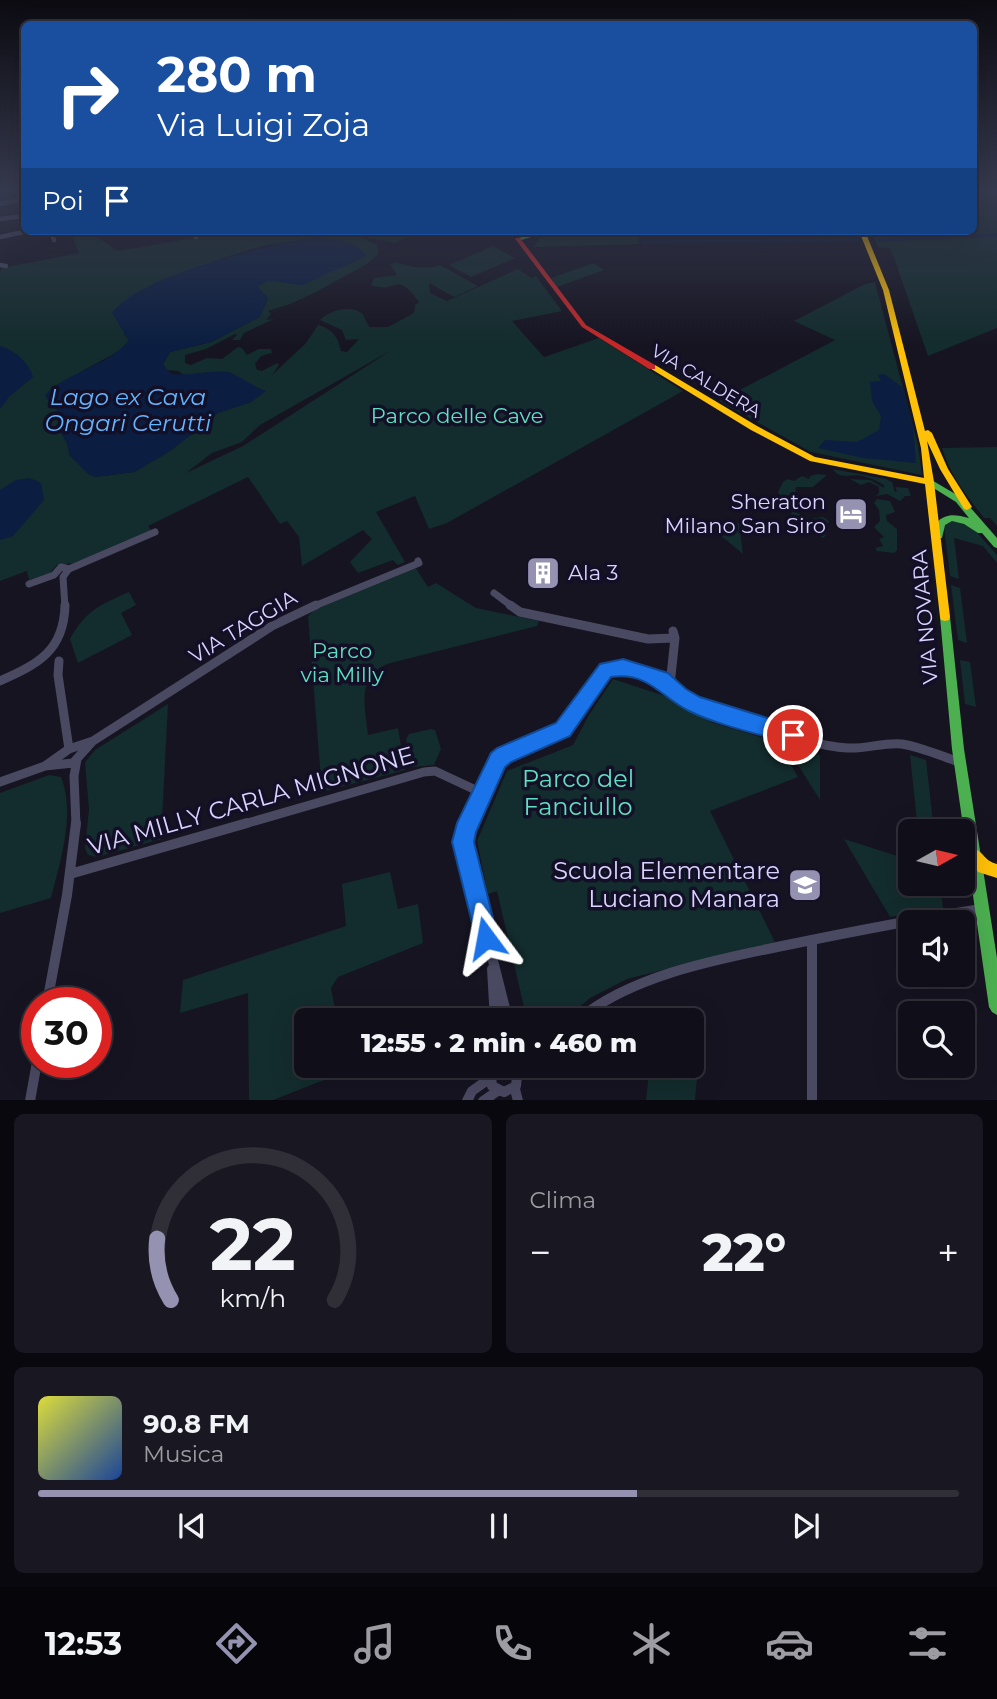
<!DOCTYPE html>
<html lang="it">
<head>
<meta charset="utf-8">
<style>
  body { margin:0; font-family:Montserrat,sans-serif; background:#191822; color:#f1f3f6; height:100vh; display:flex; flex-direction:column; font-size:26px; white-space:nowrap }
  * { box-sizing:border-box; margin:0 }
  p { font-size:23px; color:#9c9ca2 }
  .icon { flex:none; width:38px; height:38px; fill:none; stroke:currentColor; stroke-width:2; stroke-linecap:round; stroke-linejoin:round }
  .map { position:relative; height:1100px; overflow:hidden }
  .details { display:flex; flex-direction:column; gap:14px; padding:14px; background:#09080e; flex:1 }
  .details>* { flex:none }
  .guide { position:absolute; left:21px; top:21px; width:956px; height:214px; border-radius:10px; box-shadow:0 7px 28px #0002,0 0 0 2px #302f38; background:#1a4fa0; color:#fff; overflow:hidden }
  .needle { width:46px; rotate:82deg }
  .buttons { position:absolute; left:898px; top:819px; display:grid; gap:14px }
  .buttons a { display:grid; place-items:center; width:77px; height:77px; border-radius:10px; background:#100f19; box-shadow:0 7px 28px #0002,0 0 0 2px #302f38; font-size:35px }
  .speed { position:absolute; left:21px; top:987px; display:flex; gap:14px; font-size:35px; font-weight:700; text-align:center }
  .speed>* { display:grid; place-content:center; width:91px; height:91px; border-radius:50%; background:#100f19; box-shadow:0 7px 28px #0002,0 0 0 2px #302f38; line-height:1 }
  .speed .limit { border:10px solid #d22; background:#fff; color:#111 }
  .pin { position:absolute; display:grid; place-items:center; width:60px; height:60px; color:#fff; margin:-30px; border:4px solid #fff; border-radius:50%; box-shadow:0 2px 7px #0007 }
  .me { position:absolute; width:77px; margin:-38px; rotate:347deg; stroke-linejoin:round; filter:drop-shadow(0 0 5px #0008) }
  .turn { display:flex; align-items:center; gap:24px; height:147px; padding:0 21px; font-size:32px }
  .turn .icon { width:91px; height:91px; stroke-width:2.5 }
  .turn b { display:block; font-size:49px; line-height:60px }
  .then { display:flex; align-items:center; height:66px; padding:0 21px; background:#0003; gap:14px; font-size:26px }
  .big { font-size:52px; font-weight:800; line-height:1.1 }
  .details .card { flex:1; display:flex; flex-direction:column; justify-content:center; gap:10px; min-width:0; padding:0 24px; border-radius:10px; background:#191822 }
  .details .dial { align-items:center; gap:0 }
  .dial svg { height:182px; overflow:visible; fill:none; stroke:#302f38; stroke-width:7; stroke-linecap:round; text-anchor:middle }
  .dial text { fill:#f1f3f6; stroke:none }
  .song { display:flex; align-items:center; gap:21px }
  .cover { width:84px; height:84px; border-radius:10px; background:linear-gradient(135deg,hsl(60 70% 55%),hsl(220 70% 35%)) }
  .played { height:7px; border-radius:4px; background:linear-gradient(90deg,#9591b1 65%,#302f38 65%) }
  .keys { display:flex; justify-content:space-around; direction:ltr }
  .heat { display:flex; justify-content:space-between; align-items:center; font-size:38px; direction:ltr }
  .details .tiles { flex:1; display:grid; gap:14px; grid-template-columns:1fr 1fr }
  .card:last-child { grid-column:span 2 }
  .trip { position:absolute; left:294px; top:1008px; width:410px; height:70px; border-radius:10px; background:#100f19; box-shadow:0 7px 28px #0002,0 0 0 2px #302f38; font-weight:800; line-height:70px; text-align:center }
  .dock { display:flex; height:112px; justify-content:space-around; align-items:center; background:#06060a; color:#9c9ca2 }
  .dock .icon { width:49px; height:49px }
  .dock .selected { color:#9591b1 }
  .dock b { font-size:32px; color:#f1f3f6 }
  .map>svg:first-child { display:block }
  .green { fill:#132c2d; fill-rule:evenodd }
  .water { fill:#0b1e41 }
  .lines { fill:none; stroke-linecap:round; stroke-linejoin:round }
  .canal { stroke:#0b1e41; stroke-width:3.5 }
  .street-far3 { stroke:#4a4962; stroke-width:4.5 }
  .street-far2 { stroke:#4a4962; stroke-width:7 }
  .street-far1 { stroke:#4a4962; stroke-width:9 }
  .street { stroke:#4a4962; stroke-width:10 }
  .fast { fill:#4caf50; fill-rule:evenodd }
  .slow { fill:#ffc107; fill-rule:evenodd }
  .jam { fill:#c62828; fill-rule:evenodd }
  .route { fill:#1a73e8; stroke:#114b97; stroke-width:2 }
  .labels { text-anchor:middle; stroke-width:7; stroke-linejoin:round; paint-order:stroke }
  .far-street-label { font-size:18px; fill:#d9d4ff; stroke:#130f26 }
  .park-label { font-size:21px; fill:#5fe0c0; stroke:#130f26 }
  .poi-label { font-size:21px; fill:#d9d4ff; stroke:#130f26; text-anchor:end }
  .street-label { font-size:21px; fill:#d9d4ff; stroke:#130f26 }
  .water-label { font-size:23px; font-style:italic; fill:#62b6ff; stroke:#130f26 }
  .near-park-label { font-size:24px; fill:#5fe0c0; stroke:#130f26 }
  .near-street-label { font-size:24px; fill:#d9d4ff; stroke:#130f26 }
  .near-poi-label { font-size:24px; fill:#d9d4ff; stroke:#130f26; text-anchor:end }
</style>
</head>
<body>
<div class="map">
<svg width="997" height="1101" viewBox="0 0 997 1101">
  <rect width="100%" height="100%" fill="#161421"/>
  <path class="green" d="M973,191H997V328L928,356L893,255L889,248L878,247L873,235L890,234V231H973Z
    M218,231H420L395,243L359,236L377,245L378,254L367,264L316,292L290,304L268,311L271,314L266,320L274,319L244,333L240,340H232L237,335L235,334L206,349L185,355V363L191,365L207,358L222,359L238,347L242,348L247,355L259,349H271L272,353L261,356L255,364L257,370L262,371L277,363L279,365L272,375L306,343L318,325C333,329 338,337 341,351L347,352L359,339L346,340L342,330L320,320C328,311 349,305 360,312C365,315 365,322 370,327H388L414,313L415,305L419,302C394,268 398,295 371,285L374,278L397,275L390,264L397,262C410,267 427,270 440,265L478,286L454,297L429,283L430,293L447,301L518,269L531,278L536,276L562,311L512,321L544,357L599,338L683,391L447,523L429,529L415,496L376,512L405,562L398,565L393,560L358,573L350,562L372,539L363,530L302,566L299,537L287,521L280,524L248,477L148,526L151,530L75,563L57,565L50,573L29,580L27,571L0,581V272L2,268L79,253L72,236L91,233L118,251L210,235ZM315,237L343,241L366,255L302,285L275,281H266L257,287L268,298L260,317L211,342L170,352L163,364L166,370L178,371L185,376L228,372L253,387L265,391L251,402L218,413L170,451L134,472L95,477L70,456L67,443L57,425L60,416L53,387L121,350L129,340L124,334L139,292L226,257L263,246ZM390,351L243,446L186,473L212,453L242,442L260,425Z
    M558,231L633,233L639,236V244L534,247L539,238Z
    M493,246L515,258L471,277L449,265Z
    M594,263L604,270L557,287L551,278Z
    M875,282L918,445L922,475L811,452L719,401L835,340L794,321L865,284Z
    M997,447V526L990,518H984C967,496 950,475 942,448Z
    M833,469L886,479L892,482L895,492L897,491L895,487L908,488L911,496H905L900,501L887,494L876,496L879,493V487L869,482L861,485L850,479L870,480L884,488V485C878,481 870,478 863,476C852,473 840,481 833,469Z
    M818,474L827,475L813,487H796L794,505L787,506L781,502L778,492L783,482L788,479L794,481L802,476L809,479L810,476Z
    M877,499L890,501L895,512L886,515L887,521L897,529V550L894,553L877,551L875,548L883,546L879,539L884,537L874,527L880,521L879,510L874,503Z
    M793,511L809,519L823,517L829,521L825,527L829,529L824,538L809,531L800,533L798,519L791,514Z
    M732,519L739,524L743,554L714,530Z
    M954,520L974,529L997,555V563L983,546L954,538L959,579L950,576L944,527L946,522Z
    M415,567L428,587L436,583L476,608L539,621L537,626L387,664C356,678 365,707 368,735L398,728L405,770L322,792L308,616L322,604Z
    M951,585L960,588L967,643L958,640Z
    M129,592L136,605L121,613L132,635L78,663L70,639C86,610 100,605 129,592Z
    M960,660L970,662L976,707L965,704Z
    M613,679L665,696L713,723L778,742L798,777L710,811L775,942L627,979L590,998L564,1020H527L497,891L488,894L477,841L507,771L573,745L589,715Z
    M168,704L161,839L97,857L88,855L85,848L89,809L85,762L95,750Z
    M431,729L435,730L441,749L434,765L412,767L406,739L409,734Z
    M786,746L820,755V800Z
    M910,755L926,760L934,831H918Z
    M49,775L61,777C76,815 60,861 51,898L0,913V793Z
    M844,839L910,860V884H940L943,908L890,917Z
    M390,872L398,909L418,904L423,943L338,977L331,988L337,1020H306V1066H346L347,1071L273,1100H249L248,993L180,1013L183,980L346,926L342,884Z
    M691,1061L694,1062L693,1076L697,1077L695,1100H646L650,1066H691Z"/>
  <path class="water" d="M315,237C334,239 354,240 367,256L302,285L275,281H266L258,287L268,298L260,317L211,342L170,352L163,364L171,374C190,376 208,370 227,372C236,373 253,387 266,391L251,402L218,413L170,451L134,472L95,477L88,474L70,456L67,443L57,425L60,416C56,407 49,404 45,395C68,372 105,367 129,341L112,313C140,275 268,245 315,237Z
    M0,346C13,349 30,363 33,377L9,397L0,409Z
    M884,374L902,387L913,426L916,463L863,458L818,448L825,440L857,442L879,430L881,416L872,401L870,382L881,381L878,375Z
    M30,478L41,483L44,500L13,536L0,540V490L16,480Z"/>
  <g class="lines">
    <path class="canal" d="M879,240L997,235
      M643,242L859,240"/>
    <path class="street-far3" d="M0,204L24,199
      M0,219L24,216
      M51,231L54,240
      M195,231L196,237
      M513,231L529,234
      M0,237L28,231
      M0,265L6,266"/>
    <path class="street-far2" d="M29,584L54,575L61,567L69,569
      M494,593L513,607
      M65,607L63,577L69,569L155,532
      M312,607L419,563L418,561"/>
    <path class="street-far1" d="M510,605L520,612L648,639L675,638
      M59,661L58,675L69,749
      M0,681C38,664 64,651 65,605
      M670,685L675,638L673,631
      M45,766L69,749L93,741L272,626L316,605
      M0,782L45,766L73,763L92,742
      M76,825L74,776L77,759
      M241,825L424,772L435,771L482,793
      M468,825L498,760L563,730L606,670C655,660 669,696 708,708C749,721 807,746 848,748C866,749 885,742 902,744C921,747 941,756 959,762"/>
    <path class="street" d="M469,823L463,842L508,1020
      M70,874L247,823
      M812,941V1101
      M492,969L495,1020
      M47,1003L67,895L76,823
      M578,1020C632,974 724,958 792,944C855,931 918,919 981,909
      M490,1066L492,1086L504,1092L516,1086L518,1066
      M515,1089L518,1101
      M30,1101L37,1062
      M467,1101L472,1091L489,1079
      M483,1101L496,1092"/>
    <path class="fast" d="M542,231H551L518,241L515,239Z
      M930,479L962,498L997,538V548L994,547L982,533H978L964,524L952,521L945,525L942,538H936L934,535L936,523C947,512 956,515 969,518L956,502L927,484L926,482L927,480Z
      M945,613L949,614L950,617L964,749L997,958V1015L992,1012L989,1007L952,749L940,617L941,614Z"/>
    <path class="slow" d="M859,231H865L889,290L925,431L928,430L932,433L948,469L972,507L967,510L964,509L940,469L927,441L934,482L950,617L949,620L945,621L941,620L940,617L925,484L810,461L751,430L648,367L652,365H655L757,426L815,457L924,478L921,448L883,290Z
      M975,849C986,854 983,860 997,864V878L978,872L968,856L970,851Z"/>
    <path class="jam" d="M516,238H520L586,325L655,365V369H649L582,327L516,240Z"/>
  </g>
  <linearGradient id="sky" x2="0" y2="1"><stop stop-color="#0c0b12"/><stop offset="0.55" stop-color="#363a4e"/><stop offset="1" stop-color="#363a4e" stop-opacity="0"/></linearGradient>
  <rect width="997" height="346" fill="url(#sky)"/>
  <path class="route" d="M623,659L668,673L686,689L700,697L800,728L802,735L800,742L793,744C759,734 720,726 689,711C660,697 650,672 611,677L570,736L511,762L505,767L476,832L474,842L498,938L495,947L486,950L478,947L452,842L457,823L491,753L497,748L556,723L600,664Z"/>
  <defs>
    <g id="hotel-square" transform="scale(1.75)"><rect x="-9" y="-9" width="18" height="18" rx="4" fill="#9591b1" stroke="#130f26"/><path d="M-6-4.5h1.5V1H6V5H4.5V3h-9V5H-6ZM-4 0a1.8 1.8 0 1 1 3.6 0ZM.5 0V-2.5h3Q6-2.5 6 0Z" fill="#fff"/></g>
    <g id="building-square" transform="scale(1.75)"><rect x="-9" y="-9" width="18" height="18" rx="4" fill="#9591b1" stroke="#130f26"/><path d="M-4-6H4V6H1V3H-1V6H-4ZM-2.5-4.3h1.7v1.8h-1.7ZM.8-4.3h1.7v1.8H.8ZM-2.5-1h1.7V.8h-1.7ZM.8-1h1.7V.8H.8Z" fill="#fff"/></g>
    <g id="school-square" transform="scale(1.75)"><rect x="-9" y="-9" width="18" height="18" rx="4" fill="#9591b1" stroke="#130f26"/><path d="M0-5L7-2L0 1L-7-2ZM-4 1L0 2.5L4 1V4Q0 6-4 4Z" fill="#fff"/></g>
  </defs>
  <g fill-rule="evenodd">
    <use href="#hotel-square" x="851" y="514"/>
    <use href="#building-square" x="543" y="573"/>
    <use href="#school-square" x="805" y="885"/>
  </g>
  <g class="labels">
    <g class="far-street-label">
      <text transform="translate(706 381) rotate(31)" y="6">VIA CALDERA</text>
    </g>
    <g class="park-label">
      <text x="457" y="423">Parco delle Cave</text>
      <text x="342" y="658">Parco<tspan x="342" dy="24">via Milly</tspan></text>
    </g>
    <g class="poi-label">
      <text x="826" y="509">Sheraton<tspan x="826" dy="24">Milano San Siro</tspan></text>
      <text x="568" y="580" text-anchor="start">Ala 3</text>
    </g>
    <g class="street-label">
      <text transform="translate(925 617) rotate(-95)" y="7">VIA NOVARA</text>
      <text transform="translate(243 627) rotate(-31)" y="7">VIA TAGGIA</text>
    </g>
    <g class="water-label">
      <text x="128" y="405">Lago ex Cava<tspan x="128" dy="26">Ongari Cerutti</tspan></text>
    </g>
    <g class="near-park-label">
      <text x="578" y="787">Parco del<tspan x="578" dy="28">Fanciullo</tspan></text>
    </g>
    <g class="near-street-label">
      <text transform="translate(251 801) rotate(-16)" y="8">VIA MILLY CARLA MIGNONE</text>
    </g>
    <g class="near-poi-label">
      <text x="780" y="879">Scuola Elementare<tspan x="780" dy="28">Luciano Manara</tspan></text>
    </g>
  </g>
</svg>
<div class="buttons">
<a><svg class="needle" viewBox="-14 -14 28 28"><path d="M0-13l5 13h-10z" fill="#e53935"/><path d="M0 13l5-13h-10z" fill="#9c9ca2"/></svg></a>
<a><svg class="icon" aria-label="sound" viewBox="0 0 24 24"><path d="M4 9h4l5-4v14l-5-4H4zM17 9q2 3 0 6"/></svg></a>
<a><svg class="icon" aria-label="search" viewBox="0 0 24 24"><circle cx="10" cy="10" r="6"/><path d="M15 15l6 6"/></svg></a>
</div>
<div class="speed"><div class="limit">30</div></div>
<div class="pin" style="left:793px;top:735px;background:#d93025"><svg class="icon" aria-label="arrive" viewBox="0 0 24 24"><path d="M6 21V4h12l-3 4 3 4H6"/></svg></div>
<svg class="me" style="left:486px;top:938px" viewBox="-20 -20 40 40"><path d="M0-17L14 15 0 8-14 15z" fill="#1a73e8" stroke="#fff" stroke-width="4"/></svg>
<div class="trip">12:55 · 2 min · 460 m</div>
<div class="guide">
<div class="turn"><svg class="icon" aria-label="right" viewBox="0 0 24 24"><path d="M7 20v-9h11M14 6l5 5-5 5"/></svg><div><b>280 m</b>Via Luigi Zoja</div></div>
<div class="then">Poi<svg class="icon" aria-label="arrive" viewBox="0 0 24 24"><path d="M6 21V4h12l-3 4 3 4H6"/></svg></div>
</div>
</div>
<section class="details">
<div class="tiles">
<div class="card dial"><svg viewBox="0 0 100 80">
<path d="M14 69A42 42 0 1 1 86 69"/>
<path d="M14 69A42 42 0 0 1 8 42" stroke="#9591b1"/>
<text x="50" y="56" font-size="32" font-weight="700">22</text>
<text x="50" y="72" font-size="11">km/h</text>
</svg></div>
<div class="card"><p>Clima</p>
<div class="heat"><a>−</a><b class="big">22°</b><a>+</a></div>
</div>
<div class="card">
<div class="song"><i class="cover"></i><div><b>90.8 FM</b><p>Musica</p></div></div>
<div class="played"></div>
<div class="keys"><svg class="icon" aria-label="previous" viewBox="0 0 24 24"><path d="M18 5L8 12l10 7zM5 5v14"/></svg><svg class="icon" aria-label="pause" viewBox="0 0 24 24"><path d="M8 5v14M16 5v14"/></svg><svg class="icon" aria-label="next" viewBox="0 0 24 24"><path d="M6 5l10 7-10 7zM19 5v14"/></svg></div>
</div>
</div>
</section>
<nav class="dock">
<b>12:53</b>
<svg class="icon selected" aria-label="directions" viewBox="0 0 24 24"><path d="M12 3l9 9-9 9-9-9zM9 14v-3h6M13 9l2 2-2 2"/></svg>
<svg class="icon" aria-label="music" viewBox="0 0 24 24"><path d="M9 18V5l10-2v13"/><circle cx="6" cy="18" r="3"/><circle cx="16" cy="16" r="3"/></svg>
<svg class="icon" aria-label="phone" viewBox="0 0 24 24"><path d="M5 4h4l2 5-3 2q2 4 5 5l2-3 5 2v4C11 20 4 13 5 4z"/></svg>
<svg class="icon" aria-label="climate" viewBox="0 0 24 24"><path d="M12 3v18M4 7l16 10M4 17L20 7"/></svg>
<svg class="icon" aria-label="car" viewBox="0 0 24 24"><path d="M5 17H2v-5l4-1 3-4h7l3 4 3 1v5h-3M9 17h6M6 11h13"/><circle cx="7" cy="17" r="2"/><circle cx="17" cy="17" r="2"/></svg>
<svg class="icon" aria-label="filters" viewBox="0 0 24 24"><path d="M4 7h16M4 17h16"/><circle cx="9" cy="7" r="2"/><circle cx="15" cy="17" r="2"/></svg>
</nav>
</body>
</html>
